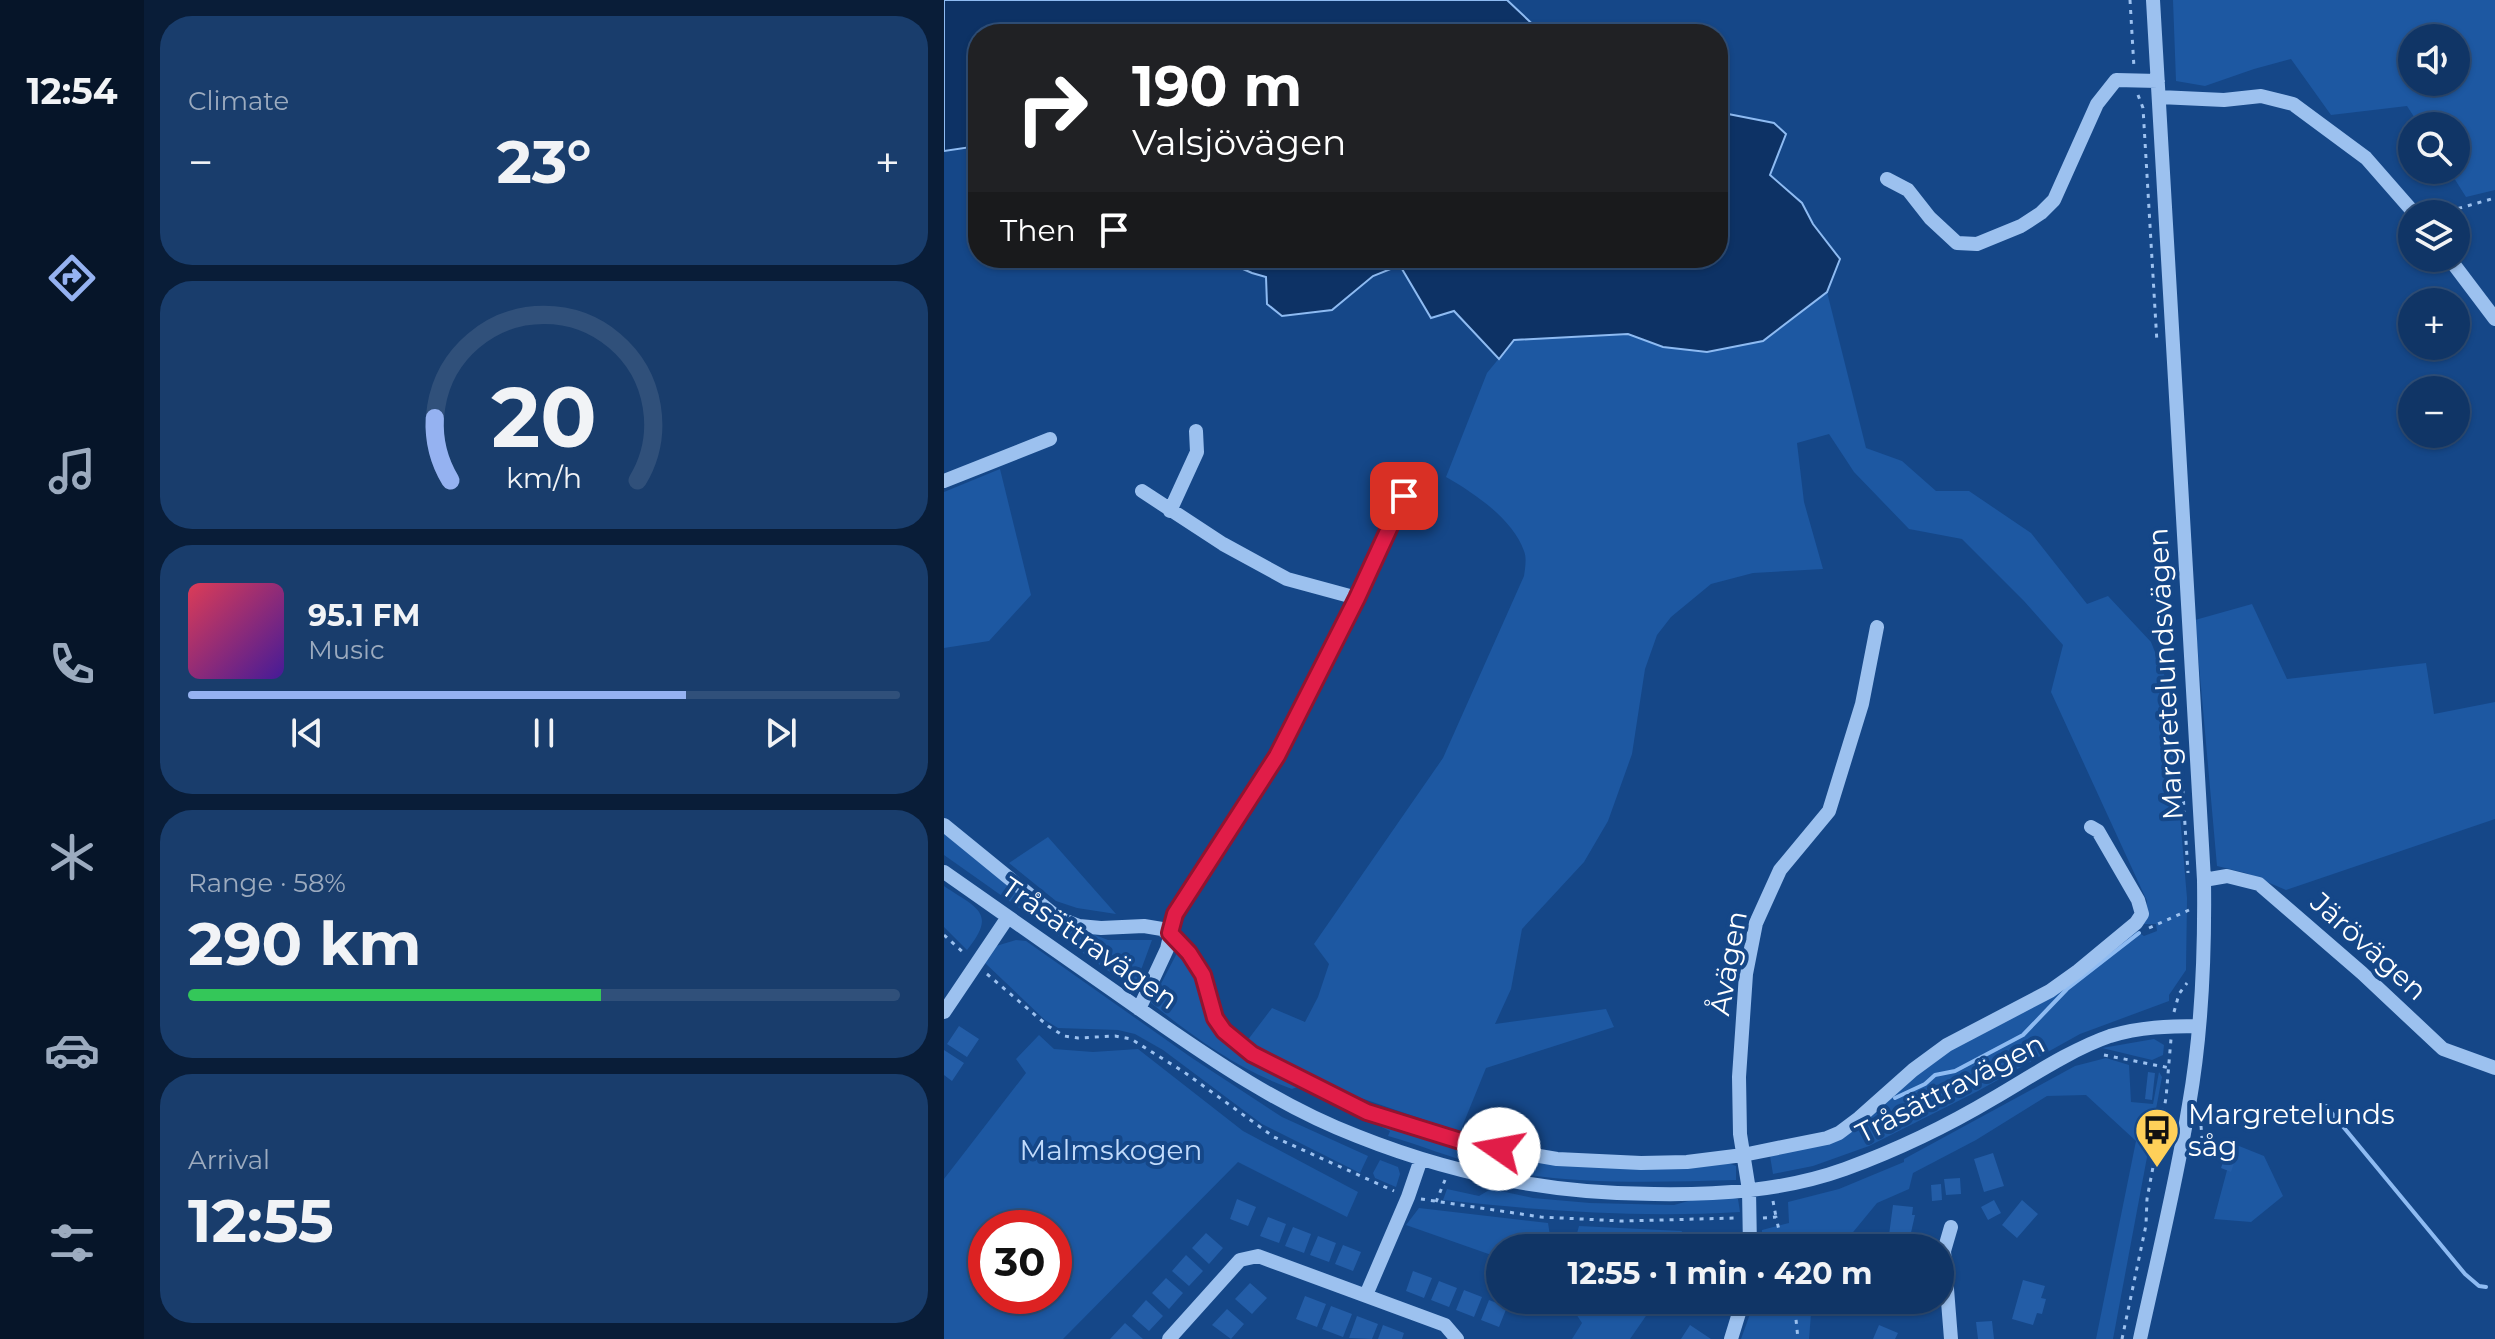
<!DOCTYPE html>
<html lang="en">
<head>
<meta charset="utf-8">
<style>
  body { margin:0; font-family:Montserrat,sans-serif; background:#193d6c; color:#f1f3f6; height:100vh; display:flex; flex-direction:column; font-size:30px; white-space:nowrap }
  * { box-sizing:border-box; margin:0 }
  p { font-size:26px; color:#9cabbf }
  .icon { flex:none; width:44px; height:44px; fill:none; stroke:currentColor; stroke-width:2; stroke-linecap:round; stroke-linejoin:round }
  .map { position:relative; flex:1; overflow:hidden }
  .drawer { display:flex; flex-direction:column; gap:16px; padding:16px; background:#091d38; width:800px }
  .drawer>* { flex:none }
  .guide { position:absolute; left:24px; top:24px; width:760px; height:244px; border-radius:32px; box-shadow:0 2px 6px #0004,0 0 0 2px #30507a; background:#202124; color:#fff; overflow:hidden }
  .fabs { position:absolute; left:1454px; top:24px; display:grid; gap:16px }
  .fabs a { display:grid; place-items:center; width:72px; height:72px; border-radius:50%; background:#103566; box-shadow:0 2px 6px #0004,0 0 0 2px #30507a; font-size:40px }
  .speed { position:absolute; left:24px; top:1210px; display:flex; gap:16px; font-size:40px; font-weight:700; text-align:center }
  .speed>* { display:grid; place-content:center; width:104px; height:104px; border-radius:50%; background:#103566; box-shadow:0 2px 6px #0004,0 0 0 2px #30507a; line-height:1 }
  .speed .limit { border:12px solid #d22; background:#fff; color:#111 }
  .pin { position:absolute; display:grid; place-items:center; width:68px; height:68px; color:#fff; margin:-34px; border-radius:16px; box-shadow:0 4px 12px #0006 }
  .me { position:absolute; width:88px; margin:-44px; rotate:282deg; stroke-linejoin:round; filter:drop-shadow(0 0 6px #0008) }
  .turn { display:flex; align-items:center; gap:28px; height:168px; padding:0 32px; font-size:36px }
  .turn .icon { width:104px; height:104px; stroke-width:2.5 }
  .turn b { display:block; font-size:56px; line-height:68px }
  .then { display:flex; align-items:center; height:76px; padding:0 32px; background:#0003; gap:16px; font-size:30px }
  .big { font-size:60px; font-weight:700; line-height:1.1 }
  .drawer .card { flex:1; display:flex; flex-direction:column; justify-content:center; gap:12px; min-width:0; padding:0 28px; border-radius:32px; background:#193d6c }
  .drawer .dial { align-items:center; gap:0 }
  .dial svg { height:208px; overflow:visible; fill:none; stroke:#30507a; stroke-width:7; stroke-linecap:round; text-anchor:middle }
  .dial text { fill:#f1f3f6; stroke:none }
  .song { display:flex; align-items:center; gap:24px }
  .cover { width:96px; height:96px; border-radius:12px; background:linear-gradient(135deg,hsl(350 70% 55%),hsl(260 70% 35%)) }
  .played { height:8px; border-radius:4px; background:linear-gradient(90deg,#95b2f1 70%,#30507a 70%) }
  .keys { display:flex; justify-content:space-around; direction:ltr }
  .heat { display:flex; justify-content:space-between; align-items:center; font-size:44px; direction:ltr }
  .charge { height:12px; border-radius:6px; background:linear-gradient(90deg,#34c759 58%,#30507a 0) }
  .trip { position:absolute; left:542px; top:1234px; width:468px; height:80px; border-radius:40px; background:#103566; box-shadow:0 2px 6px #0004,0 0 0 2px #30507a; font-weight:700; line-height:80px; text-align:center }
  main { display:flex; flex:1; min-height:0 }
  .dock { display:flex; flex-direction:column; width:144px; justify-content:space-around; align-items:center; background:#061529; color:#9cabbf }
  .dock .icon { width:56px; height:56px }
  .dock .active { color:#95b2f1 }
  .dock b { font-size:36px; color:#f1f3f6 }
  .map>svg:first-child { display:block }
  .green { fill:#1d58a2; fill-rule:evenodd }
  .water { fill:#0d3265; stroke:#8ebbf2; stroke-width:2 }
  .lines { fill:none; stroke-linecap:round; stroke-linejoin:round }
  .stream { stroke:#8ebbf2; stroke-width:4 }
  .building { fill:#235da7 }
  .path { stroke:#9cc1ef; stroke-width:3; stroke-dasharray:4 6; stroke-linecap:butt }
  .minor { stroke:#9cc1ef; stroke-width:14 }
  .route-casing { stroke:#92132f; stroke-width:20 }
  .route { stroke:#e11d48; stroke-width:14 }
  .labels { text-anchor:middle; stroke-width:8; stroke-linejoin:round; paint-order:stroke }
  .street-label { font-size:28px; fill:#fff; stroke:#154788 }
  .poi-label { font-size:28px; fill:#fff; stroke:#154788; text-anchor:start }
  .park-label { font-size:28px; fill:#c2dbfb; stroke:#154788 }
</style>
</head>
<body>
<main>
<nav class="dock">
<b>12:54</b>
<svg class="icon active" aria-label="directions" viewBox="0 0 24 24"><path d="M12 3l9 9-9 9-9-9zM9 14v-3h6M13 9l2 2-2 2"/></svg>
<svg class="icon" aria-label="music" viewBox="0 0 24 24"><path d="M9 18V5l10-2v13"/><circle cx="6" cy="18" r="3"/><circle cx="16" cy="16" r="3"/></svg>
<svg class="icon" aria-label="phone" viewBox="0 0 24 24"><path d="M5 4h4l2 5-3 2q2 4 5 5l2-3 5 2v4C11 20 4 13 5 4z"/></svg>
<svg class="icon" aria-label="climate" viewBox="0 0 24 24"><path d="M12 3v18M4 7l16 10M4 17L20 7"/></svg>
<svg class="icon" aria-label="car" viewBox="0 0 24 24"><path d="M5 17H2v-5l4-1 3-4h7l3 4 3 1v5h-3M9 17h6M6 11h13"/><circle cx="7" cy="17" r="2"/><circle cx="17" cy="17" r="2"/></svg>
<svg class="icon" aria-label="filters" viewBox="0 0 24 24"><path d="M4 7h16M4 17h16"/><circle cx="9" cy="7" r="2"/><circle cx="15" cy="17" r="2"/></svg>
</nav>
<section class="drawer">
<div class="card"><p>Climate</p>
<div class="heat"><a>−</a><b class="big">23°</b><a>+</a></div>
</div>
<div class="card dial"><svg viewBox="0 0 100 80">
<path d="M14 69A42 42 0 1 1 86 69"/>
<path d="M14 69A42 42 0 0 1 8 45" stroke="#95b2f1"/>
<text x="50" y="56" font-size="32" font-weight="700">20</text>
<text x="50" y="72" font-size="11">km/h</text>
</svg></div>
<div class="card">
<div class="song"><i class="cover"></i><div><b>95.1 FM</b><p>Music</p></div></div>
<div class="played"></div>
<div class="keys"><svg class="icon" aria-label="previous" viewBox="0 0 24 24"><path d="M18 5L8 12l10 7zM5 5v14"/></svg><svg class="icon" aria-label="pause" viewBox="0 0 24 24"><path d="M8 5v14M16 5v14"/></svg><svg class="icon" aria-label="next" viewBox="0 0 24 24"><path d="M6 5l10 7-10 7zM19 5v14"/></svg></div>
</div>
<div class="card"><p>Range · 58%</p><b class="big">290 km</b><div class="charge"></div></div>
<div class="card"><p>Arrival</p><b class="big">12:55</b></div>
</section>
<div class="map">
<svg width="1551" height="1339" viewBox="0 0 1551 1339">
  <rect width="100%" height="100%" fill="#154788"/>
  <path class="green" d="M1229,0H1551V190L1522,197L1505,170H1512V126H1476L1463,106L1387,115L1347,59L1310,69L1261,86L1232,81ZM1468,38H1512V82H1468Z
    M883,292L922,448L958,461L992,491H1025L1087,533L1143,604L1164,596L1207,642L1225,687L1243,898L1242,970L1225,995V1001L1136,1034L1034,1091L925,1146L869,1166L829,1174L826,1156L884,1144L987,1063L1190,930L1200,936L1213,931L1212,924H1199L1203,901L1107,692L1119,645L1080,601L1018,539L965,529L910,472L885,434L853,443L860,502L879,569L809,573L767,584L727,617L713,635L701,669L688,754L664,821L640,862L578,929L567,989L551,1024L662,1009L670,1027L542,1068L516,1132L411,1096L318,1054L303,1041L328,1008L361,1022L374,997L385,964L370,944L499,758L580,576C581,569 583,558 580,551C569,519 530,493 502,477L543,373L570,340L684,334L719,347L819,341Z
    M56,469L87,595L45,641L0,648V492Z
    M1308,604L1343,679L1482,663L1490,714L1551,702V819L1342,890L1302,873L1273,866L1251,620Z
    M0,831L113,920L164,940H208L190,989L0,855Z
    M104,837L172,914L133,908L112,901L65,863Z
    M0,886C32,908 54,912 23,950L0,927Z
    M72,940L82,941L248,1058L338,1117L424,1156L416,1173L318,1124L219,1050L191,1034L174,1030L114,1028L101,1020L40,962L52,946Z
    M233,953L250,976L269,1027L366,1088V1091L356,1086L348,1089C295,1070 251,1038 207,1003Z
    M95,1035L110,1049L149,1052L194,1049L299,1131L414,1192L403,1217L294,1162L119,1339H0V1179L82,1073L72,1059ZM42,1228H110V1296H42Z
    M1210,1039L1220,1045L1219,1055L1208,1060L1158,1048Z
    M1162,1058L1185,1065L1187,1102L1209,1104L1215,1072L1218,1077L1169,1339H1152L1192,1141L1142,1095L1103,1096L1032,1140L969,1173L965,1189L933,1203L896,1248H818V1230L845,1223L844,1202L895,1189L960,1162V1159L1131,1066Z
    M376,1093L540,1152L784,1163L792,1166V1180C712,1182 617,1186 539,1166C507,1158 476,1145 444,1136L446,1131L373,1096Z
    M1290,1144L1320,1156L1339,1196L1307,1222L1270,1219Z
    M436,1160L454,1167L456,1174L452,1187L431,1178L429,1173Z
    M503,1189L535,1196L547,1189L589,1198L646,1203L730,1205L748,1200L790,1198L794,1199L796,1212C696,1218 598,1211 499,1200Z
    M475,1208L604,1223L608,1248H556V1258L462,1225Z
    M635,1226L738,1231L733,1248H629Z
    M623,1300H713L686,1339H628L638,1323Z
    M811,1300H873L867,1314L865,1339H797Z"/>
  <path class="water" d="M0,0H563L599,34H34V146L0,151Z
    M774,112L830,123L842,134L826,175L858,203L869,224L896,259L883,292L819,341L763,352L719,347L684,334L570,340L555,359L510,311L487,318L458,269L449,268L429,276L388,310L338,316L323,304L322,277L308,273L274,258H774Z"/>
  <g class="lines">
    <path class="stream" d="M951,1098L981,1084L991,1075L1011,1071L1079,1035L1123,989L1195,933
      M1382,1106L1521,1274L1535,1286L1542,1287"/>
  </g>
  <path class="building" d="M15,1026L35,1039L23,1057L3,1044Z
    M0,1050L20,1063L8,1081L0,1075Z
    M1204,1072L1211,1073L1208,1100L1201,1099Z
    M1049,1153L1060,1186L1040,1192L1030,1159Z
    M1280,1159L1290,1163L1287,1172L1277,1168Z
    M1016,1178L1017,1194L1002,1195L1000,1179Z
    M997,1184L998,1200L988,1201L987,1185Z
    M293,1199L312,1207L304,1226L286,1219Z
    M1050,1200L1057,1213L1044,1220L1037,1207Z
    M1078,1200L1094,1214L1073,1238L1058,1225Z
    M949,1205L969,1207L968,1215H971L966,1237L945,1235Z
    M324,1217L342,1224L335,1243L316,1236Z
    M349,1227L367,1234L360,1253L341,1246Z
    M262,1233L279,1248L265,1264L248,1248Z
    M374,1236L392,1243L385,1262L366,1255Z
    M399,1245L417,1252L409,1271L391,1264Z
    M242,1255L259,1271L245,1286L228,1271Z
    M469,1271L488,1278L480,1298L462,1291Z
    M222,1278L239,1293L225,1309L208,1293Z
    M1079,1280L1101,1286L1097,1298L1102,1299L1098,1314L1093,1313L1089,1325L1068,1319Z
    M495,1281L513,1288L505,1307L487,1300Z
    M306,1283L323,1298L308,1314L291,1299Z
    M520,1290L538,1297L530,1317L512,1310Z
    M361,1296L382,1304L373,1327L352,1319Z
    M202,1300L219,1316L205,1331L188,1316Z
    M545,1300L563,1307L555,1327L537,1320Z
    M930,1300H952L949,1309L929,1303Z
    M387,1306L408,1314L399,1337L378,1329Z
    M283,1309L300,1324L287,1339L268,1325Z
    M413,1316L434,1324L428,1339L405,1338Z
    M1048,1321L1050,1339H1034L1032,1322Z
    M181,1323L199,1339H166Z
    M439,1325L460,1333L458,1339H434Z
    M746,1325L767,1339H737Z
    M935,1325L954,1333L951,1339H929Z"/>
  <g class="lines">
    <path class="path" d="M1186,0L1190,68
      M1194,95L1199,108L1213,343
      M1495,214L1551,198
      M1237,761L1244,873
      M1205,928L1245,910
      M0,935L22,955
      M43,974L104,1026L120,1036L134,1038L171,1036L187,1039L240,1072L330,1137L450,1191
      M1230,1012L1235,994L1243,983
      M1160,1055L1226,1068
      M1257,1126L1258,1138
      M477,1199L597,1217L678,1221L792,1218
      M829,1201L832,1217
      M492,1202L501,1180
      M819,1218L832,1217L839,1248
      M850,1300L854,1339
      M1178,1339L1202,1225L1203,1199L1222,1098L1227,1039"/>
    <path class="minor" d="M1215,97L1280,100L1317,96L1349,104L1422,158L1471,214
      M943,179L964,190L986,218L1013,243L1033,244L1077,226L1097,213L1110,200L1153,104L1172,80L1214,81
      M1505,258L1551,319
      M0,481L106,439
      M198,491L279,544L343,579L413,598
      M226,511L253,452L252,431
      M0,825L114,918L135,926L157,928L200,926L218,929L245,953L259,975L271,1018L280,1031L308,1054L423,1112L526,1144L613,1159L697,1163L743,1162L799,1155L883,1138L895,1133L915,1118L969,1070L1003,1045L1106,991L1134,971L1192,923L1198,914L1194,900L1154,831L1147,827
      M0,872C68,919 136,968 204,1015C270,1061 337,1107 413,1136C508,1174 608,1194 710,1194C773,1195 840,1191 901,1169C953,1150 1003,1126 1050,1098C1086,1077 1128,1049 1166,1036C1196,1027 1225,1026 1255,1026
      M1260,880L1283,876L1315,884L1418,973L1499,1049L1551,1068
      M195,1009L223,949L231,914L333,756L413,598L460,496
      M0,1012L64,917
      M806,1248L805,1190L796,1134L795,1077L802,974L812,923L836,870L885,811L918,704L933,627
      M422,1295L464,1197L477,1159
      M225,1339L296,1260L314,1256L501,1325L513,1339
      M787,1339L799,1300
      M1007,1339L1000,1251L1007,1227
      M1196,1339C1213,1261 1232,1184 1245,1105C1258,1031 1261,955 1260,880L1209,0"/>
  </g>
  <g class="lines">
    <g class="route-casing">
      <path id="route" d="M460,496L413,598L333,756L231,914L226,933L245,953L259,975L271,1018L280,1031L308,1054L423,1112L526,1144L555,1149"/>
    </g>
    <use href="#route" class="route"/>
  </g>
  <defs>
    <g id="bus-pin" transform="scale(2.3)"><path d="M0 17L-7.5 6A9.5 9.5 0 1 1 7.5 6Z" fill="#ffd059" stroke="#154788"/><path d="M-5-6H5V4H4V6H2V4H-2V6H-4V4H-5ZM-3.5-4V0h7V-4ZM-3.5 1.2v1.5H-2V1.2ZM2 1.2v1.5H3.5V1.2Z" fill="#111"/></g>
  </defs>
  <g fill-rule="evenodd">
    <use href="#bus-pin" x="1213" y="1130"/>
  </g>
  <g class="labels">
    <g class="street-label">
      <text transform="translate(1221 674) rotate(-93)" y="10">Margretelundsvägen</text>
      <text transform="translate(146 943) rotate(35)" y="10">Tråsättravägen</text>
      <text transform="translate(1425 946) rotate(42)" y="10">Järövägen</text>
      <text transform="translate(784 963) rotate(-80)" y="10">Åvägen</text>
      <text transform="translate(1006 1088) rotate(-27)" y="10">Tråsättravägen</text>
    </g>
    <g class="poi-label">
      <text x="1244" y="1124">Margretelunds<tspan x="1244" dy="32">såg</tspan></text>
    </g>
    <g class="park-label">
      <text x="167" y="1160">Malmskogen</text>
    </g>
  </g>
</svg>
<div class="fabs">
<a><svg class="icon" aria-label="sound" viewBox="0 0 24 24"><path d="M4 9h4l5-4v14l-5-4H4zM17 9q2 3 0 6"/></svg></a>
<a><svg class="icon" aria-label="search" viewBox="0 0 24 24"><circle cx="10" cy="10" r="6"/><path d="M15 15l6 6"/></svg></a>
<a><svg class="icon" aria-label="layers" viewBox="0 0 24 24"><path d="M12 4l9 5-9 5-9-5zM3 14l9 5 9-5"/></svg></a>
<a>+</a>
<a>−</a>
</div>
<div class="speed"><div class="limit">30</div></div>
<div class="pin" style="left:460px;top:496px;background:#d93025"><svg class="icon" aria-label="arrive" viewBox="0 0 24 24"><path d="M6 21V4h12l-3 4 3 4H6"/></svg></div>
<svg class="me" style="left:555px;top:1149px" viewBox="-20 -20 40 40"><circle r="19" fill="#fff"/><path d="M0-13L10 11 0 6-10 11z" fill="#e11d48"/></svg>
<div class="trip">12:55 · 1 min · 420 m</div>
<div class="guide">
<div class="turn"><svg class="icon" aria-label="right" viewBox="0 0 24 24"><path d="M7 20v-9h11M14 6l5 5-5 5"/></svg><div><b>190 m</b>Valsjövägen</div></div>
<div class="then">Then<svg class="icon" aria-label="arrive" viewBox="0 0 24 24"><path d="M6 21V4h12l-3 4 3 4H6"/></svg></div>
</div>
</div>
</main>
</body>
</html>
